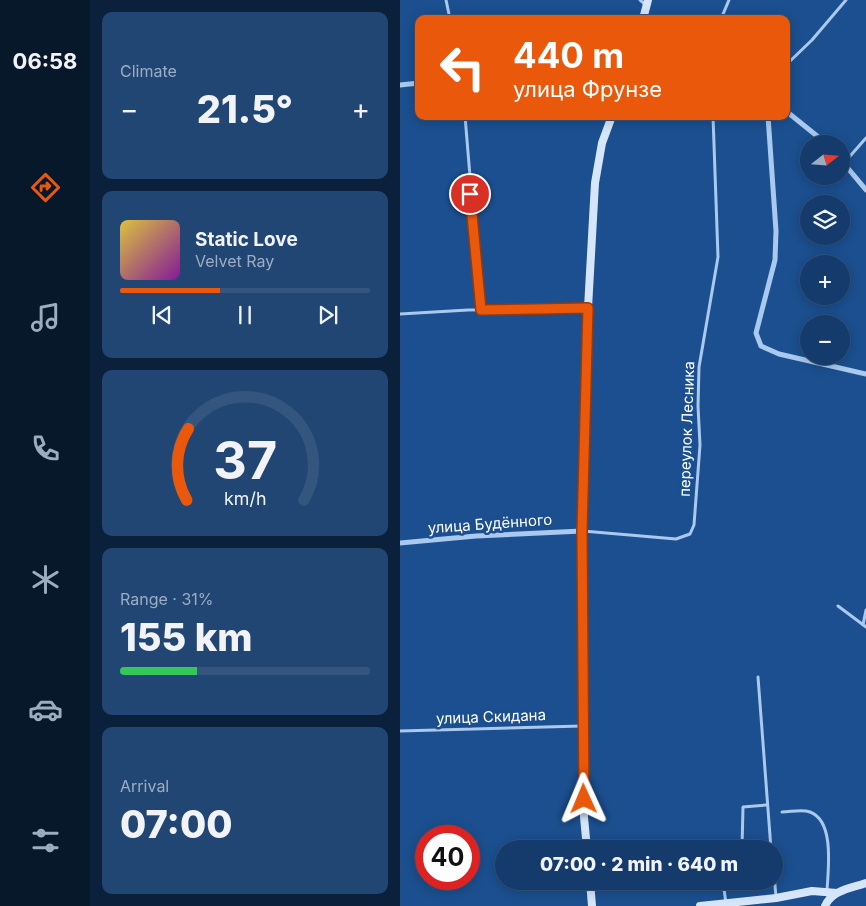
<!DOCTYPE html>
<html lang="en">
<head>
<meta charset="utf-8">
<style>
  body { margin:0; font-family:Inter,sans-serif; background:#214673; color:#f1f3f6; height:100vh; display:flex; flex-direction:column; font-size:19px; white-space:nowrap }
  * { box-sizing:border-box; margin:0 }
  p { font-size:16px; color:#9dadc1 }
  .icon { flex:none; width:28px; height:28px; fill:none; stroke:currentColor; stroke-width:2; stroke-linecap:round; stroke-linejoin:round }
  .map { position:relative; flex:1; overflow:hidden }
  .panel { display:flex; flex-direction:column; gap:12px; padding:12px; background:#0b203b; width:310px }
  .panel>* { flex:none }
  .banner { position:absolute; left:15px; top:15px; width:375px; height:105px; border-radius:10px; box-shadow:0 2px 12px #0003,0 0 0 1px #33557e; background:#ea580c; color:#fff; overflow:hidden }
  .needle { width:32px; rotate:73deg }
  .buttons { position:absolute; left:400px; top:135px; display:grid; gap:10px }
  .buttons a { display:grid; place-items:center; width:50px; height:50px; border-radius:50%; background:#143b6b; box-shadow:0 2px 12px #0003,0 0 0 1px #33557e; font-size:25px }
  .speed { position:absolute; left:15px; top:825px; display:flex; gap:10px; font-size:25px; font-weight:700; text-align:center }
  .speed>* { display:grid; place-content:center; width:65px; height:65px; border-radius:50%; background:#143b6b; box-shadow:0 2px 12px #0003,0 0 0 1px #33557e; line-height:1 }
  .speed .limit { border:8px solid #d22; background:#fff; color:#111 }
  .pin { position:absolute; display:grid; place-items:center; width:42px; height:42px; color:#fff; margin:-21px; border:2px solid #fff; border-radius:50%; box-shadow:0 1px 5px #0007 }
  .me { position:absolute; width:55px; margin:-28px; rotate:359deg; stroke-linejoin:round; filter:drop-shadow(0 0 4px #0008) }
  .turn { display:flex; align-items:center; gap:18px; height:105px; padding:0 15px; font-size:22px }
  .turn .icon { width:65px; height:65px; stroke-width:2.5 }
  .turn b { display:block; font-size:35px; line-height:42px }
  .big { font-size:38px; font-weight:800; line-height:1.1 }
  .panel .widget { flex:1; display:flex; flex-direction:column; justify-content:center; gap:8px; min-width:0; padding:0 18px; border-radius:10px; background:#214673 }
  .panel .dial { align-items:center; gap:0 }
  .dial svg { height:130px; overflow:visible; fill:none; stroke:#33557e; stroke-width:7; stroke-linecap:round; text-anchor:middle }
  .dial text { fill:#f1f3f6; stroke:none }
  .song { display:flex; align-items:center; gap:15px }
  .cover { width:60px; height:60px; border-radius:8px; background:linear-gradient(135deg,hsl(50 70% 55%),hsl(290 70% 35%)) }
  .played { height:5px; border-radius:2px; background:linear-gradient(90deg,#ea580c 40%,#33557e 40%) }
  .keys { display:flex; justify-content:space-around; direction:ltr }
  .heat { display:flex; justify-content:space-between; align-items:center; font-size:28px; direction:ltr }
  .charge { height:8px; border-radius:4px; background:linear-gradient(90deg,#34c759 31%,#33557e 0) }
  .trip { position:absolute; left:95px; top:840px; width:288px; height:50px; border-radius:25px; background:#143b6b; box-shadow:0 2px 12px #0003,0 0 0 1px #33557e; font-weight:800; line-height:50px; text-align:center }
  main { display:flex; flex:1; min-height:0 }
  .dock { display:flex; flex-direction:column; width:90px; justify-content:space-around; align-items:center; background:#08182b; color:#9dadc1 }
  .dock .icon { width:35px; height:35px }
  .dock .selected { color:#ea580c }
  .dock b { font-size:22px; color:#f1f3f6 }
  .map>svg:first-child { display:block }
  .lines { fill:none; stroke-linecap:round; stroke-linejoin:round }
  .lane { stroke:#a9c9ee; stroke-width:3 }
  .street { stroke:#a9c9ee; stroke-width:5 }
  .secondary { stroke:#d6e6fa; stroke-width:8 }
  .route-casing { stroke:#983908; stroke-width:12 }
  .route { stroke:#ea580c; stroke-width:9 }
  .labels { text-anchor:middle; stroke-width:5; stroke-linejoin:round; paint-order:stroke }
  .street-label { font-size:15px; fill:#fff; stroke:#1b4f8f }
</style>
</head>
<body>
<main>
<nav class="dock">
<b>06:58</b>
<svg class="icon selected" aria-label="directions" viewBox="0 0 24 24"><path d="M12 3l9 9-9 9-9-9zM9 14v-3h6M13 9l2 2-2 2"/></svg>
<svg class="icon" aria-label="music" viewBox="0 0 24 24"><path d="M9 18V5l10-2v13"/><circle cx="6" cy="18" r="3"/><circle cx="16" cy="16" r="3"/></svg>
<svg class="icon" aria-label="phone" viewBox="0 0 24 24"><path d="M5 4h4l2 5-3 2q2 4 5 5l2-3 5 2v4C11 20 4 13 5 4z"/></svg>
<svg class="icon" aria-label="climate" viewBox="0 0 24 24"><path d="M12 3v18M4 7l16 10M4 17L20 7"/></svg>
<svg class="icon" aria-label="car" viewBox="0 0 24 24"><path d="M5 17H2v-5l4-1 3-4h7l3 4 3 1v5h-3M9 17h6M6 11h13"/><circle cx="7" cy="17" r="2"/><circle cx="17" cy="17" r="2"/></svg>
<svg class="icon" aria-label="filters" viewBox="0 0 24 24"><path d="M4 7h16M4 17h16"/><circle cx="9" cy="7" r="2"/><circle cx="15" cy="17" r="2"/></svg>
</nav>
<section class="panel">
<div class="widget"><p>Climate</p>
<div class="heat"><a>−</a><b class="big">21.5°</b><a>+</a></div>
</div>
<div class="widget">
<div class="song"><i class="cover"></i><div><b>Static Love</b><p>Velvet Ray</p></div></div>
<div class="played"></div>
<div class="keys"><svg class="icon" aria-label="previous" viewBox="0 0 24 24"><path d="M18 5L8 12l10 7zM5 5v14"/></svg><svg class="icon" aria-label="pause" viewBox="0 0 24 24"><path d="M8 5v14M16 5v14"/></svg><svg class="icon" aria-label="next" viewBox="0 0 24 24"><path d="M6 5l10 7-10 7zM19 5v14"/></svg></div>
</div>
<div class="widget dial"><svg viewBox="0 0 100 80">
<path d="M14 69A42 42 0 1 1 86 69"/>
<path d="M14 69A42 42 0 0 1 15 25" stroke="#ea580c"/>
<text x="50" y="56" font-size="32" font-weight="700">37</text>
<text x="50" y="72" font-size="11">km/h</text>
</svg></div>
<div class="widget"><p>Range · 31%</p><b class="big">155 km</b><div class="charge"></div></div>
<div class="widget"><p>Arrival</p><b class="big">07:00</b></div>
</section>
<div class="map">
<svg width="466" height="906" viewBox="0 0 466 906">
  <rect width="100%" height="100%" fill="#1b4f8f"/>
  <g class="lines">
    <path class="lane" d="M46,0L50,19
      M240,0L246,5
      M321,19L329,0
      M386,65L412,40L446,0
      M65,116L81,309
      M444,163L466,138
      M0,314L68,310L187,308
      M183,531L276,539L290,534L294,525L300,445L298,406L299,367L318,257L313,116
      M438,606L466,627
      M463,625L466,610
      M358,677L371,849
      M0,731L182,726
      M382,812C391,812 402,809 410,812C435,821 428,870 427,891
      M342,848L343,807L366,805
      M374,874L376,897
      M323,881L326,904"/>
    <path class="street" d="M0,85L19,83
      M386,111L427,144
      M368,116L376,231L375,260L356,333L361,346L379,354L466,374
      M441,160L466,190
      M0,543L76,536L182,531"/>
    <path class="secondary" d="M243,19L248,0
      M187,849L184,817L182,531L188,308L195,183L202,143L212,116
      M190,881L192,906
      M300,906L376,898L412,891L437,893
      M425,906C432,890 452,888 466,883"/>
  </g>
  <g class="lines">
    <g class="route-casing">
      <path id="route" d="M70,194L81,310L188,308L182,531L184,799"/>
    </g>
    <use href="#route" class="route"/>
  </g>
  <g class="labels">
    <g class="street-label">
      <text transform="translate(287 429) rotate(-88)" y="5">переулок Лесника</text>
      <text transform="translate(90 524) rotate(-4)" y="5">улица Будённого</text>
      <text transform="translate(91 717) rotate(-2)" y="5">улица Скидана</text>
    </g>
  </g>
</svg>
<div class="buttons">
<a><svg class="needle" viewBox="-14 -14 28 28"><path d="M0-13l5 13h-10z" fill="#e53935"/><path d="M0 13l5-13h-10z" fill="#9dadc1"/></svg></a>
<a><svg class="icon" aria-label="layers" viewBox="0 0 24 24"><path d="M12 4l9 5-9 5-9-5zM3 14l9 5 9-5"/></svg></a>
<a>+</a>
<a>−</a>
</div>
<div class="speed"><div class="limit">40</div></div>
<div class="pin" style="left:70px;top:194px;background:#d93025"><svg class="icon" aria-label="arrive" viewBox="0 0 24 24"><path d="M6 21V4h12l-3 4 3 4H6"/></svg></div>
<svg class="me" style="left:184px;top:799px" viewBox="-20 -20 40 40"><path d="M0-17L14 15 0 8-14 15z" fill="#ea580c" stroke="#fff" stroke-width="4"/></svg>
<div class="trip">07:00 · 2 min · 640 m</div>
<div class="banner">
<div class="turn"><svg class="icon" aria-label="left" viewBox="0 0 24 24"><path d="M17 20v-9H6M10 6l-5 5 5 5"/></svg><div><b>440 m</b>улица Фрунзе</div></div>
</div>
</div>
</main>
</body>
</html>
